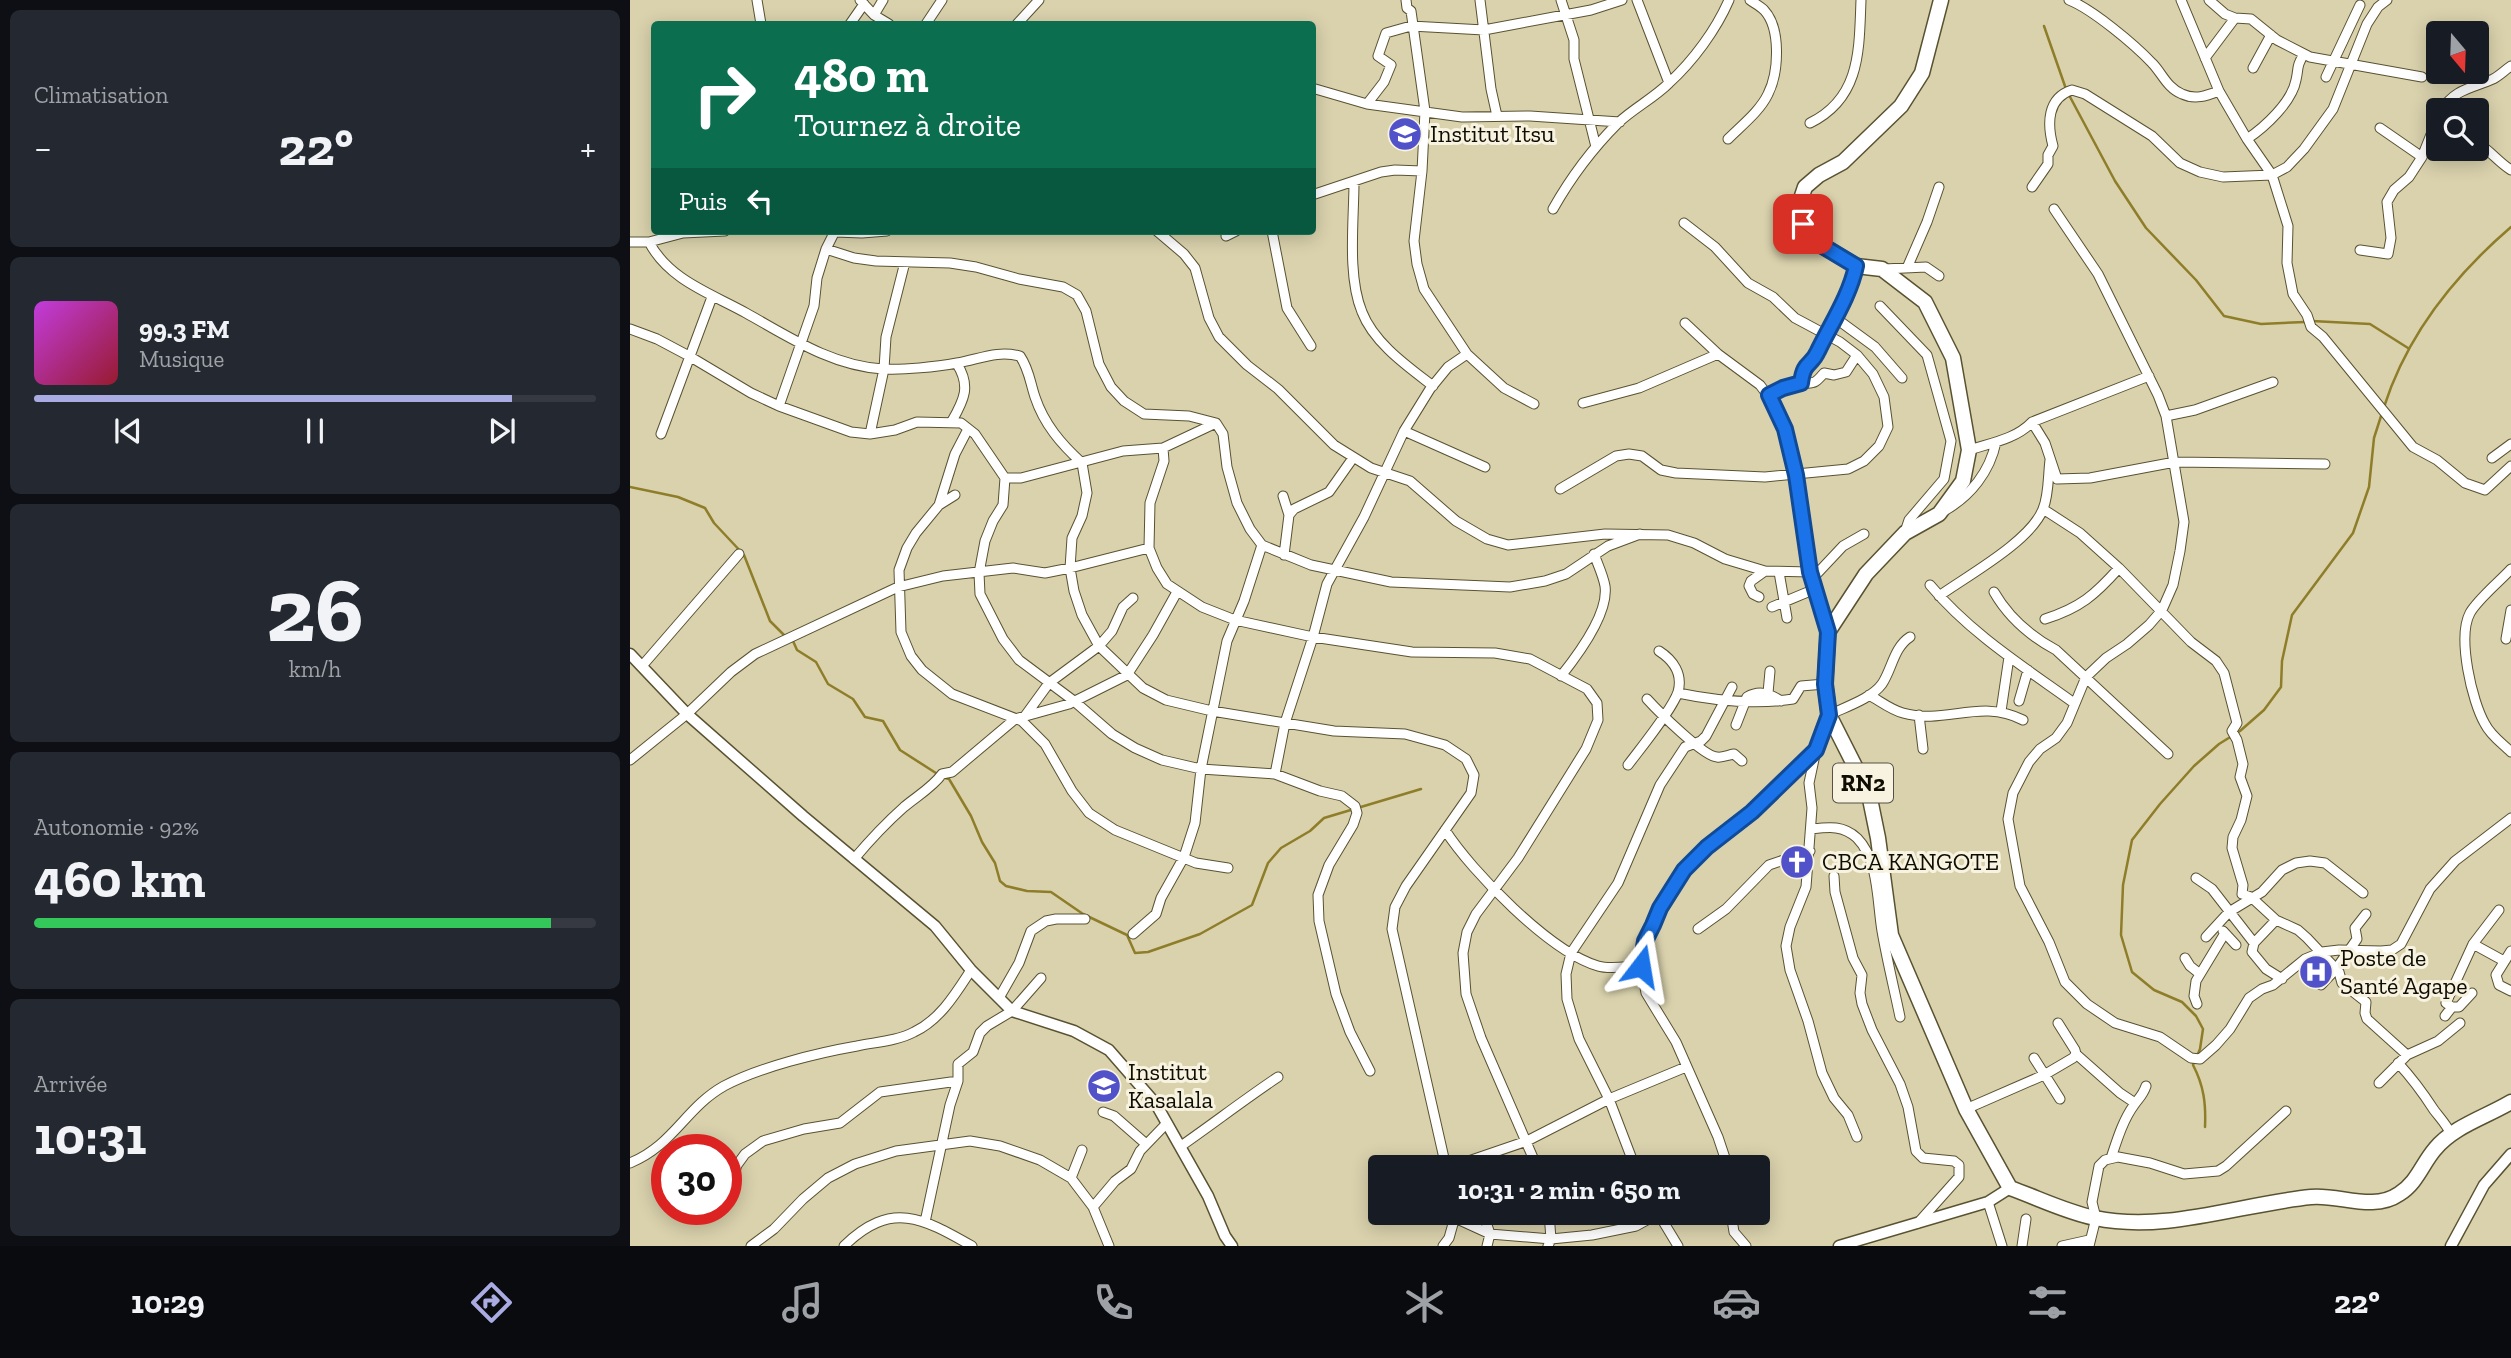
<!DOCTYPE html>
<html lang="fr">
<head>
<meta charset="utf-8">
<style>
  body { margin:0; font-family:"Zilla Slab",serif; background:#242831; color:#f1f3f6; height:100vh; display:flex; flex-direction:column; font-size:26px; white-space:nowrap }
  * { box-sizing:border-box; margin:0 }
  p { font-size:23px; color:#9ea1a6 }
  .icon { flex:none; width:38px; height:38px; fill:none; stroke:currentColor; stroke-width:2; stroke-linecap:round; stroke-linejoin:round }
  .map { position:relative; flex:1; overflow:hidden }
  .details { display:flex; flex-direction:column; gap:10px; padding:10px; background:#0d0f14; width:630px }
  .details>* { flex:none }
  .hud { position:absolute; left:21px; top:21px; width:665px; height:214px; border-radius:7px; box-shadow:0 4px 18px #0003; background:#0b6e4f; color:#fff; overflow:hidden }
  .needle { width:46px; rotate:161deg }
  .fabs { position:absolute; left:1796px; top:21px; display:grid; gap:14px }
  .fabs a { display:grid; place-items:center; width:63px; height:63px; border-radius:7px; background:#171b24; box-shadow:0 4px 18px #0003; font-size:35px }
  .speed { position:absolute; left:21px; top:1134px; display:flex; gap:14px; font-size:35px; font-weight:700; text-align:center }
  .speed>* { display:grid; place-content:center; width:91px; height:91px; border-radius:50%; background:#171b24; box-shadow:0 4px 18px #0003; line-height:1 }
  .speed .limit { border:10px solid #d22; background:#fff; color:#111 }
  .pin { position:absolute; display:grid; place-items:center; width:60px; height:60px; color:#fff; margin:-30px; border-radius:14px; box-shadow:0 4px 10px #0006 }
  .me { position:absolute; width:77px; margin:-38px; rotate:14deg; stroke-linejoin:round; filter:drop-shadow(0 0 5px #0008) }
  .turn { display:flex; align-items:center; gap:24px; height:147px; padding:0 28px; font-size:32px }
  .turn .icon { width:91px; height:91px; stroke-width:2.5 }
  .turn b { display:block; font-size:49px; line-height:60px }
  .then { display:flex; align-items:center; height:66px; padding:0 28px; background:#0003; gap:14px; font-size:26px }
  .big { font-size:52px; font-weight:700; line-height:1.1 }
  .details .tile { flex:1; display:flex; flex-direction:column; justify-content:center; gap:10px; min-width:0; padding:0 24px; border-radius:10px; background:#242831 }
  .details .dial { align-items:center; gap:0 }
  .dial b { font-size:91px; line-height:1 }
  .song { display:flex; align-items:center; gap:21px }
  .cover { width:84px; height:84px; border-radius:10px; background:linear-gradient(135deg,hsl(290 70% 55%),hsl(350 70% 35%)) }
  .played { height:7px; border-radius:4px; background:linear-gradient(90deg,#a9abe2 85%,#363941 85%) }
  .keys { display:flex; justify-content:space-around; direction:ltr }
  .heat { display:flex; justify-content:space-between; align-items:center; font-size:38px; direction:ltr }
  .charge { height:10px; border-radius:5px; background:linear-gradient(90deg,#34c759 92%,#363941 0) }
  .trip { position:absolute; left:738px; top:1155px; width:402px; height:70px; border-radius:7px; background:#171b24; box-shadow:0 4px 18px #0003; font-weight:700; line-height:70px; text-align:center }
  .tabs { display:flex; height:112px; justify-content:space-around; align-items:center; background:#090b0e; color:#9ea1a6 }
  .tabs .icon { width:49px; height:49px }
  .tabs .current { color:#a9abe2 }
  .tabs b { font-size:32px; color:#f1f3f6 }
  main { display:flex; flex:1; min-height:0 }
  .map>svg:first-child { display:block }
  .lines { fill:none; stroke-linecap:round; stroke-linejoin:round }
  .stream { stroke:#8e7d29; stroke-width:2.5 }
  .minor-casing { stroke:#595231; stroke-width:11 }
  .tertiary-casing { stroke:#595231; stroke-width:13 }
  .trunk-casing { stroke:#595231; stroke-width:17 }
  .minor { stroke:#fff; stroke-width:9 }
  .tertiary { stroke:#fff; stroke-width:10 }
  .trunk { stroke:#fff; stroke-width:14 }
  .route-casing { stroke:#114b97; stroke-width:18 }
  .route { stroke:#1a73e8; stroke-width:12 }
  .labels { text-anchor:middle; stroke-width:6; stroke-linejoin:round; paint-order:stroke }
  .shield { fill:#f7f3e0; stroke:#555145; stroke-width:2 }
  .shield-label { font-size:23px; font-weight:bold; fill:#0f0c02 }
  .poi-label { font-size:24px; fill:#0f0c02; stroke:#f7f3e0; text-anchor:start }
</style>
</head>
<body>
<main>
<section class="details">
<div class="tile"><p>Climatisation</p>
<div class="heat"><a>−</a><b class="big">22°</b><a>+</a></div>
</div>
<div class="tile">
<div class="song"><i class="cover"></i><div><b>99.3 FM</b><p>Musique</p></div></div>
<div class="played"></div>
<div class="keys"><svg class="icon" aria-label="previous" viewBox="0 0 24 24"><path d="M18 5L8 12l10 7zM5 5v14"/></svg><svg class="icon" aria-label="pause" viewBox="0 0 24 24"><path d="M8 5v14M16 5v14"/></svg><svg class="icon" aria-label="next" viewBox="0 0 24 24"><path d="M6 5l10 7-10 7zM19 5v14"/></svg></div>
</div>
<div class="tile dial"><b>26</b><p>km/h</p></div>
<div class="tile"><p>Autonomie · 92%</p><b class="big">460 km</b><div class="charge"></div></div>
<div class="tile"><p>Arrivée</p><b class="big">10:31</b></div>
</section>
<div class="map">
<svg width="1881" height="1246" viewBox="0 0 1881 1246">
  <rect width="100%" height="100%" fill="#dad2ad"/>
  <g class="lines">
    <path class="stream" d="M1414,26L1436,89
      M1439,95L1485,181L1516,228L1566,280L1594,316L1631,324L1675,322
      M1682,321L1740,324L1778,348
      M1754,407C1777,335 1824,276 1881,227
      M0,487L48,497L75,508L84,523L114,555L140,621L155,636
      M163,641L167,650L186,662L198,684L223,699L235,717L253,721L270,750L309,775
      M315,778L319,779L341,816L352,842L365,863L370,881L376,886L397,891L421,892L453,914L497,935L505,953L518,952L570,934L622,905L638,863L651,848L680,831L694,818L791,789
      M1575,1127C1576,1104 1574,1086 1563,1065L1570,1049L1573,1029L1566,1016L1552,1002L1524,990L1502,972L1491,935L1493,885L1502,840L1530,804L1564,766L1589,744L1610,731L1634,710L1651,687L1652,661L1662,615L1723,533L1739,487L1744,438L1752,413"/>
    <g class="minor-casing">
      <path id="minor" d="M127,0L131,24
        M230,0L244,15L259,24
        M776,0L777,8L781,11L795,111L792,171L784,241L787,264L794,289L837,354L874,388L904,404
        M850,0L861,89L867,116
        M931,0L944,40V59L966,147
        M1007,0L1039,83
        M1439,0C1462,9 1504,44 1522,63C1532,73 1537,88 1552,94C1565,100 1576,96 1589,91
        M1551,0L1589,91L1617,139L1642,175L1658,226L1657,263L1663,294L1677,315L1681,327L1693,337L1783,447L1807,460L1835,483L1855,490L1881,466
        M1579,0L1595,14L1605,18L1621,19L1647,40L1680,57L1792,77
        M244,15L253,0
        M220,24L234,4
        M296,24L312,0
        M387,24L409,0
        M1575,58L1605,18
        M1623,68L1641,35
        M1696,77L1730,5
        M682,88L737,104L832,117L900,116L990,122
        M737,104L754,82L761,65L748,56L756,33L781,26L854,30L961,10L992,0
        M1812,110C1824,89 1843,88 1863,79C1869,76 1875,70 1881,66
        M1180,123C1231,98 1229,50 1231,0
        M1750,128L1792,157
        M1098,139C1112,125 1130,111 1138,94C1149,72 1151,28 1134,10C1130,6 1124,3 1120,0
        M1617,139C1635,127 1662,102 1666,80C1669,67 1666,67 1674,54
        M1846,142C1860,150 1868,162 1881,170
        M724,182C724,220 717,276 732,312C744,343 777,366 803,386
        M1402,187L1418,164V155L1423,146C1417,124 1417,98 1442,90L1455,94L1522,136L1550,163L1570,172L1593,177L1642,175L1657,167L1674,149L1703,109L1737,24L1748,7L1757,0
        M682,195L751,172L765,170L792,171
        M923,209C941,177 962,149 988,123C1004,108 1024,98 1039,83C1063,61 1086,30 1099,0
        M1424,209L1468,274L1528,395L1536,416L1554,522L1550,551L1543,585L1532,610L1519,625L1497,644L1476,658L1456,677L1437,723L1426,738L1410,749L1399,762L1383,793L1378,819L1390,886L1419,942L1435,982L1457,1004L1485,1023L1530,1037L1561,1058L1570,1059L1586,1045L1600,1029L1619,998L1632,989L1643,985L1675,959L1692,952L1709,950L1751,951L1762,950L1771,944L1800,889L1825,861L1881,818
        M527,231L554,254L565,268L579,318L589,337L617,365L648,389L704,445L741,468L780,481L826,521L857,539L878,545L975,534L1038,535L1064,543L1095,559L1135,571L1180,572
        M642,231L657,308L681,346
        M205,232L232,233L257,231
        M596,236L606,231
        M0,242H19L53,233L95,231
        M19,242C39,280 80,293 116,313C159,337 202,366 253,369C274,370 306,367 327,363C350,359 367,350 390,356C399,369 400,382 405,397C414,424 431,444 452,463L457,493L452,516L442,538L440,568L444,591L452,615L469,646L513,688L536,700L582,711L704,731L775,734L815,745L836,759L844,775L841,793L776,886L765,907L762,929L816,1167
        M196,249L224,258L246,261L320,263L346,267L389,279L433,287L447,295L456,311L469,364L481,387L494,401L514,414L559,416L586,423L593,434L597,467L607,503L620,529L632,545L681,565L761,582L880,587L915,581L936,574L978,546L1010,534
        M1730,250L1758,254L1761,238L1757,202L1764,190L1779,177L1792,157L1808,117
        M1277,268L1297,222L1309,187
        M1254,269L1296,267L1309,276
        M1250,306L1297,355L1321,441L1314,479L1279,520L1275,532
        M1204,317L1245,347L1272,378
        M1055,323L1088,354L1130,385L1145,405L1155,429L1166,475L1180,572L1198,632
        M0,329L27,339L59,356L121,393L149,406L221,432L240,434L265,430L287,422L331,423L345,434L375,478L373,505L363,521L355,541L349,573L350,594L373,639L389,660L444,701L482,734L505,748L532,760L571,769L645,774L690,791L712,796L725,806L727,813L723,825L699,865L688,895L689,921L706,994L720,1032L740,1071
        M1171,383L1172,370L1187,355L1223,280L1226,266
        M1139,395C1148,390 1158,385 1169,384C1184,382 1183,386 1194,373L1204,375L1216,372L1227,355
        M953,403L1009,388L1088,354
        M149,406L184,306L187,278L196,249L205,231
        M1536,416L1565,410L1643,382
        M322,421C334,400 341,386 327,364
        M1402,422L1415,443L1427,479L1460,478L1545,462L1695,464
        M774,431L855,467
        M31,434L82,297
        M240,434L254,369L256,337L275,262
        M533,448L534,461L520,503L519,548L527,568L537,584L572,607L605,620L683,637L782,652L865,653L900,659L957,689L967,703L968,720L956,749L888,858L846,914L837,932L833,953L836,994L851,1038L907,1167
        M1339,450C1361,443 1386,439 1402,422L1519,376
        M1862,458L1881,444
        M375,478H391L493,451L533,448L586,423
        M930,489L986,456L999,454L1012,456L1031,470L1046,473L1135,477L1218,469L1234,461L1249,446L1258,427L1254,397L1243,374L1227,355L1210,342L1165,318L1143,297L1118,283L1085,247L1054,223
        M325,495L309,505L286,533L277,548L269,570L271,632L281,656L292,670L322,694L392,721L415,744L442,791L459,813L485,830L566,863L598,868
        M653,496L659,515
        M309,505L325,454L338,429
        M1413,509L1450,533L1489,568L1561,642L1586,661L1594,673L1607,723L1602,731L1607,740L1613,764L1610,777L1617,796L1611,820L1603,837L1602,848L1613,885L1612,894L1621,897L1646,920L1668,930L1677,938L1709,972L1712,983L1736,1002L1735,1013L1737,1019L1777,1055
        M1314,511C1341,496 1360,471 1366,442
        M654,555L659,515L664,509L699,492L723,458
        M1881,569C1870,581 1847,600 1840,613C1827,637 1842,702 1855,724C1861,736 1872,743 1881,752
        M1149,572L1157,618
        M1182,579L1213,546L1234,534
        M1300,585C1340,633 1394,667 1444,703
        M1364,592C1379,618 1400,636 1426,650L1538,754
        M1309,596C1337,576 1401,541 1413,509C1419,495 1418,475 1420,460
        M1129,597L1123,594L1119,586L1121,581L1135,571
        M1142,607L1185,589
        M1415,619C1450,608 1465,595 1489,568
        M1876,639L1881,610
        M12,666L109,554
        M931,676C947,656 979,614 975,586C973,575 968,565 964,554
        M1048,693C1086,701 1124,705 1163,699L1171,686L1195,684
        M1138,693L1140,671
        M1239,695C1250,701 1261,710 1273,713C1316,725 1350,698 1393,720
        M1017,699C1027,710 1074,757 1087,757C1092,758 1098,755 1104,754L1112,761
        M1389,701L1398,670
        M1371,711L1379,657
        M1289,715L1293,749
        M395,716L419,683L469,646L482,631L493,607L503,598
        M1106,725L1117,697C1129,690 1139,693 1151,701
        M1186,750L1179,783L1182,808L1176,887L1160,927L1156,946L1160,970L1178,1021L1192,1073L1204,1098L1218,1115L1227,1137
        M0,760L57,714L101,672L125,654L268,587L313,576L383,568L415,573L440,568L519,548
        M998,765C1010,749 1042,710 1048,692C1053,674 1043,660 1029,651
        M645,774L655,723L683,637L697,584L734,517L774,431L800,389L818,367L837,354
        M1181,829C1199,827 1213,825 1227,838C1249,860 1247,902 1252,931C1257,960 1264,988 1270,1017
        M815,830C842,872 920,952 968,966C980,970 998,966 1011,966
        M224,859C240,840 256,823 274,807C287,796 303,787 312,774L322,772L385,719L439,704L497,675L523,635L547,592
        M1204,876L1205,892L1223,958L1232,975L1230,993L1232,1004L1242,1030L1270,1084L1278,1107L1286,1151L1293,1158L1324,1161L1329,1165V1177L1288,1223
        M1566,878L1582,889L1624,943
        M1646,920L1624,943L1622,952L1636,969L1652,979
        M1068,929L1096,909L1139,865L1180,851
        M1593,931L1606,945
        M503,934L526,914L531,898L554,857L565,823L571,769L597,641L614,601L632,545
        M1576,937L1599,912L1632,892L1652,870L1666,863L1680,861L1695,863L1733,893
        M1843,944L1874,961
        M1881,951L1866,975L1869,985L1881,991
        M1555,958L1560,966L1570,974
        M1691,985L1706,969L1727,939L1725,928L1736,914
        M1842,993L1829,1007H1822L1816,1003L1843,944L1869,910
        M369,998L389,963L401,931L416,921L426,919H455
        M1567,1004L1564,996L1566,981L1595,933
        M1815,1016L1822,1007
        M1446,1054L1490,1093L1505,1103
        M1404,1058L1430,1099
        M1768,1063C1782,1078 1793,1093 1804,1110C1810,1118 1816,1124 1821,1134
        M1749,1083L1777,1055L1808,1041L1830,1023
        M1336,1109L1414,1075L1443,1058L1446,1054L1445,1050L1428,1023
        M473,1112L484,1116L516,1144
        M551,1146C584,1123 615,1099 648,1077
        M1481,1158C1487,1140 1493,1120 1504,1105C1509,1098 1513,1095 1516,1086
        M0,1163C44,1145 55,1108 94,1086C130,1067 187,1053 227,1046C246,1042 267,1041 284,1032C310,1020 326,993 341,970
        M821,1167L897,1141L979,1099L1056,1067
        M1005,1167L979,1099L949,1039L937,999L936,974L941,953L988,883L1030,785L1055,747L1071,741L1076,736L1102,687
        M1098,1167L1088,1137L1046,1042L1016,993L1011,966L1015,941L1030,908L1054,870L1077,847L1122,812L1186,750L1199,715C1215,707 1241,699 1252,684C1262,669 1264,647 1280,637
        M441,1178L452,1150
        M102,1180L107,1165L115,1154L133,1141L174,1129L210,1123L250,1092L328,1081
        M1358,1202L1372,1246
        M463,1207L485,1181L501,1169L510,1151L537,1123
        M814,1213L860,1234L921,1239L962,1235L1006,1226L1028,1214
        M853,1213L860,1234L857,1246
        M1028,1213L1048,1246
        M1101,1213L1104,1232L1116,1246
        M295,1222L320,1105L328,1081V1064L343,1052L350,1033L357,1026L382,1011L411,978
        M121,1246L144,1229L173,1199L198,1178L225,1164L266,1151L340,1141L370,1146L410,1160L441,1178L463,1207L479,1246
        M214,1246C261,1200 293,1218 342,1246
        M813,1246L819,1238L826,1213
        M918,1246L921,1239L919,1213
        M1392,1246L1396,1219
        M1432,1246L1459,1240
        M1459,1246L1466,1218L1462,1202L1469,1166L1475,1160L1488,1157L1520,1163L1554,1174L1588,1171L1596,1166L1656,1111"/>
    </g>
    <g class="tertiary-casing">
      <path id="tertiary" d="M0,654L57,714L173,816L305,926L341,970L382,1011L444,1031L479,1050L526,1104L578,1196L595,1236L602,1246
        M1209,1246L1358,1202L1380,1188
        M1821,1246L1854,1185L1881,1154"/>
    </g>
    <g class="trunk-casing">
      <path id="trunk" d="M1311,0L1292,73L1271,106L1213,162L1189,175L1175,187L1169,205L1173,224L1191,245L1226,266L1252,269L1295,302L1323,358L1339,450L1333,481L1309,514L1275,533L1236,574L1198,632L1195,684L1199,715L1239,794L1248,838L1261,935L1336,1109L1380,1188C1408,1198 1436,1212 1465,1218C1536,1233 1610,1204 1681,1197C1709,1194 1743,1212 1769,1194C1787,1183 1792,1164 1805,1149C1824,1126 1856,1117 1881,1102"/>
    </g>
    <use href="#minor" class="minor"/>
    <use href="#tertiary" class="tertiary"/>
    <use href="#trunk" class="trunk"/>
  </g>
  <g class="lines">
    <g class="route-casing">
      <path id="route" d="M1011,966L1015,941L1023,925L1030,908L1054,870L1077,847L1122,812L1186,750L1199,715L1195,684L1198,632L1180,572L1166,475L1155,429L1139,395L1153,388L1171,383C1174,360 1181,367 1188,351C1201,324 1220,295 1226,266L1191,245L1173,224"/>
    </g>
    <use href="#route" class="route"/>
  </g>
  <defs>
    <g id="school-disc" transform="scale(1.75)"><circle r="9.5" fill="#5152c9" stroke="#f7f3e0"/><path d="M0-5L7-2L0 1L-7-2ZM-4 1L0 2.5L4 1V4Q0 6-4 4Z" fill="#fff"/></g>
    <g id="church-disc" transform="scale(1.75)"><circle r="9.5" fill="#5152c9" stroke="#f7f3e0"/><path d="M-1.2-6h2.4v3.5h3.3v2.4h-3.3V6h-2.4V-.1h-3.3v-2.4h3.3Z" fill="#fff"/></g>
    <g id="hospital-disc" transform="scale(1.75)"><circle r="9.5" fill="#5152c9" stroke="#f7f3e0"/><path d="M-5-5h3v3.5h4V-5h3V5h-3V1.5h-4V5h-3Z" fill="#fff"/></g>
  </defs>
  <g fill-rule="evenodd">
    <use href="#school-disc" x="775" y="134"/>
    <use href="#church-disc" x="1167" y="862"/>
    <use href="#hospital-disc" x="1686" y="972"/>
    <use href="#school-disc" x="474" y="1086"/>
  </g>
  <g class="labels">
    <rect class="shield" x="1203" y="763.5" width="60" height="39" rx="5"/>
    <g class="shield-label">
      <text x="1233" y="791">RN2</text>
    </g>
    <g class="poi-label">
      <text x="800" y="142">Institut Itsu</text>
      <text x="1192" y="870">CBCA KANGOTE</text>
      <text x="1710" y="966">Poste de<tspan x="1710" dy="28">Santé Agape</tspan></text>
      <text x="498" y="1080">Institut<tspan x="498" dy="28">Kasalala</tspan></text>
    </g>
  </g>
</svg>
<div class="fabs">
<a><svg class="needle" viewBox="-14 -14 28 28"><path d="M0-13l5 13h-10z" fill="#e53935"/><path d="M0 13l5-13h-10z" fill="#9ea1a6"/></svg></a>
<a><svg class="icon" aria-label="search" viewBox="0 0 24 24"><circle cx="10" cy="10" r="6"/><path d="M15 15l6 6"/></svg></a>
</div>
<div class="speed"><div class="limit">30</div></div>
<div class="pin" style="left:1173px;top:224px;background:#d93025"><svg class="icon" aria-label="arrive" viewBox="0 0 24 24"><path d="M6 21V4h12l-3 4 3 4H6"/></svg></div>
<svg class="me" style="left:1011px;top:966px" viewBox="-20 -20 40 40"><path d="M0-17L14 15 0 8-14 15z" fill="#1a73e8" stroke="#fff" stroke-width="4"/></svg>
<div class="trip">10:31 · 2 min · 650 m</div>
<div class="hud">
<div class="turn"><svg class="icon" aria-label="right" viewBox="0 0 24 24"><path d="M7 20v-9h11M14 6l5 5-5 5"/></svg><div><b>480 m</b>Tournez à droite</div></div>
<div class="then">Puis<svg class="icon" aria-label="left" viewBox="0 0 24 24"><path d="M17 20v-9H6M10 6l-5 5 5 5"/></svg></div>
</div>
</div>
</main>
<nav class="tabs">
<b>10:29</b>
<svg class="icon current" aria-label="directions" viewBox="0 0 24 24"><path d="M12 3l9 9-9 9-9-9zM9 14v-3h6M13 9l2 2-2 2"/></svg>
<svg class="icon" aria-label="music" viewBox="0 0 24 24"><path d="M9 18V5l10-2v13"/><circle cx="6" cy="18" r="3"/><circle cx="16" cy="16" r="3"/></svg>
<svg class="icon" aria-label="phone" viewBox="0 0 24 24"><path d="M5 4h4l2 5-3 2q2 4 5 5l2-3 5 2v4C11 20 4 13 5 4z"/></svg>
<svg class="icon" aria-label="climate" viewBox="0 0 24 24"><path d="M12 3v18M4 7l16 10M4 17L20 7"/></svg>
<svg class="icon" aria-label="car" viewBox="0 0 24 24"><path d="M5 17H2v-5l4-1 3-4h7l3 4 3 1v5h-3M9 17h6M6 11h13"/><circle cx="7" cy="17" r="2"/><circle cx="17" cy="17" r="2"/></svg>
<svg class="icon" aria-label="filters" viewBox="0 0 24 24"><path d="M4 7h16M4 17h16"/><circle cx="9" cy="7" r="2"/><circle cx="15" cy="17" r="2"/></svg>
<b>22°</b>
</nav>
</body>
</html>
